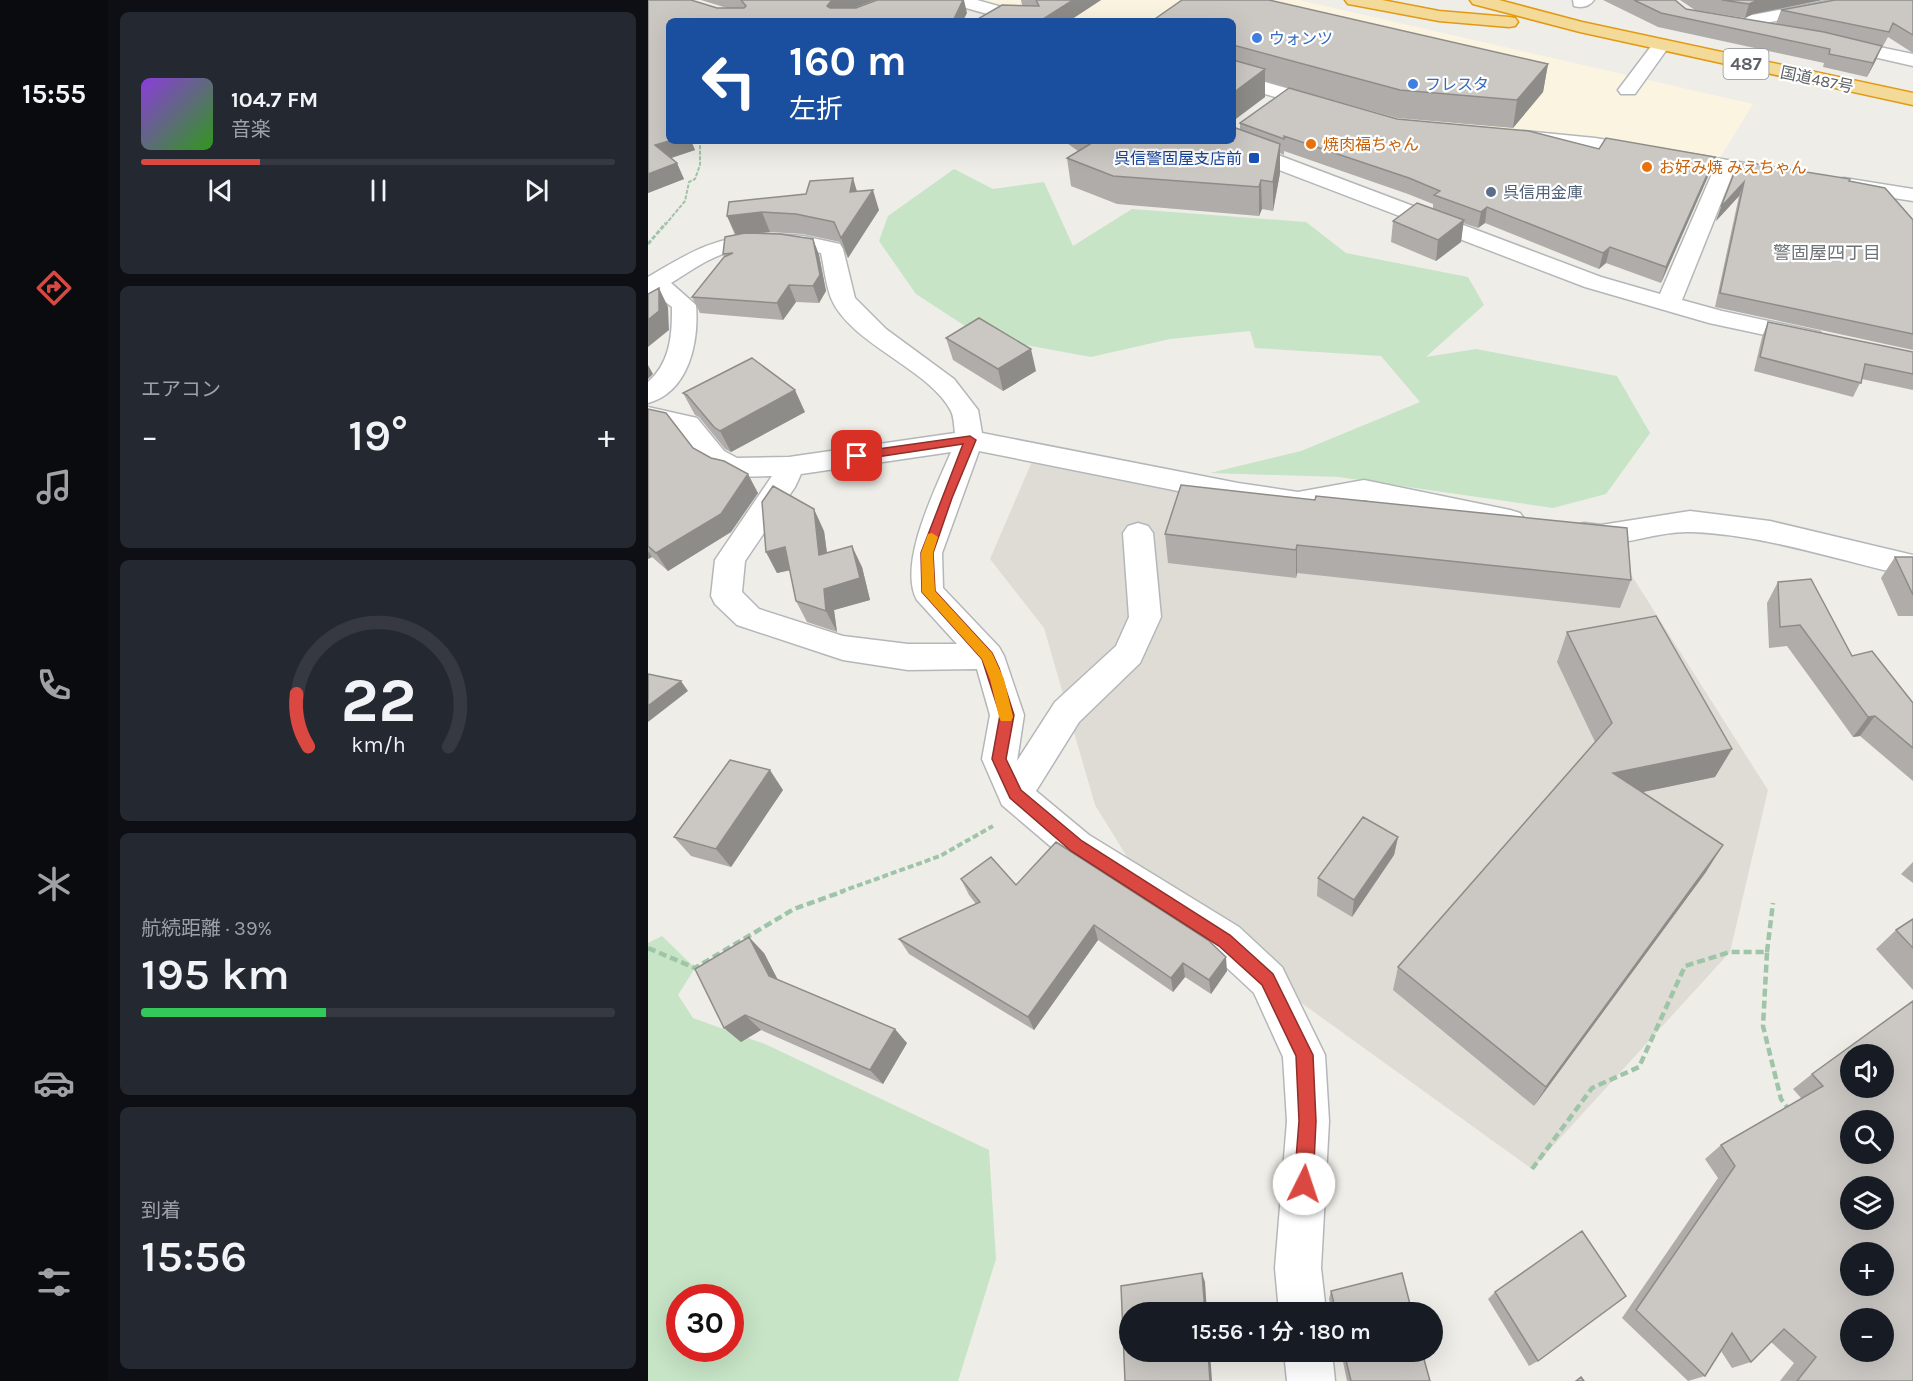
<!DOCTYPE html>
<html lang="ja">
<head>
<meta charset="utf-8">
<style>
  body { margin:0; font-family:Karla,"Noto Sans JP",sans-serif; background:#242831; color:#f1f3f6; height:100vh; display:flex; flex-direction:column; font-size:22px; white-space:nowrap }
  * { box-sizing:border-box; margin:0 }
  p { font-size:20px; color:#9ea1a6 }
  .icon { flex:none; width:33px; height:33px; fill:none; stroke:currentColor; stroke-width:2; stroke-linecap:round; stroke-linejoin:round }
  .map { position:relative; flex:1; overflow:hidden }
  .drawer { display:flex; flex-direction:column; gap:12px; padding:12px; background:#0d0f14; width:540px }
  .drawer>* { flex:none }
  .hud { position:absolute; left:18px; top:18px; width:570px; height:126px; border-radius:9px; box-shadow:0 6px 24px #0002; background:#1a4fa0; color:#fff; overflow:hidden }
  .buttons { position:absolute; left:1192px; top:1044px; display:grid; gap:12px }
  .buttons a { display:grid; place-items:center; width:54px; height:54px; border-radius:50%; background:#171b24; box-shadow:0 6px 24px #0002; font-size:30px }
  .speed { position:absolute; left:18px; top:1284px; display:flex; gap:12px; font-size:30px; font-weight:700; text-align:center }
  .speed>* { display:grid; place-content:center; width:78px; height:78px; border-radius:50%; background:#171b24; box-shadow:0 6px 24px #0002; line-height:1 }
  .speed .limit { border:9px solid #d22; background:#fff; color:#111 }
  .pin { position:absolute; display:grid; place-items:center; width:51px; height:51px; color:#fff; margin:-26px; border-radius:12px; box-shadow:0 3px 9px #0006 }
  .me { position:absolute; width:66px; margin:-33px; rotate:4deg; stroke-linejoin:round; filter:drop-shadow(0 0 4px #0008) }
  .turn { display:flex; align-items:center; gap:21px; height:126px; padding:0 24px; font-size:27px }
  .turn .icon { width:78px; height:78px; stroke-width:2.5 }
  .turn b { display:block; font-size:42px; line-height:51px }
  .big { font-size:45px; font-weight:600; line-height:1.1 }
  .drawer .card { flex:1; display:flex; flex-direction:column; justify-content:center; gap:9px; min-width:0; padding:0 21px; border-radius:9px; background:#242831 }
  .drawer .dial { align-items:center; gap:0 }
  .dial svg { height:156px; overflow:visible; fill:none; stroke:#363941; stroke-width:7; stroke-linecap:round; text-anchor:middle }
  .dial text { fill:#f1f3f6; stroke:none }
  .song { display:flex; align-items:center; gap:18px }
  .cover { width:72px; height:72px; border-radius:9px; background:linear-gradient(135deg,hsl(270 70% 55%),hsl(110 70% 35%)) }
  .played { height:6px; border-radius:3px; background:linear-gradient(90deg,#db4841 25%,#363941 25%) }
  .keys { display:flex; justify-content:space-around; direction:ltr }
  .heat { display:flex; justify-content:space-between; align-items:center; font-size:33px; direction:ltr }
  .charge { height:9px; border-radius:4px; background:linear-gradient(90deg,#34c759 39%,#363941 0) }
  .trip { position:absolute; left:471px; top:1302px; width:324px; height:60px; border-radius:30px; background:#171b24; box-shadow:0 6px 24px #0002; font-weight:600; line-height:60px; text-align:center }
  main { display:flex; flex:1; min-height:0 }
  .dock { display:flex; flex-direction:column; width:108px; justify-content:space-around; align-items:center; background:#090b0e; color:#9ea1a6 }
  .dock .icon { width:42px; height:42px }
  .dock .current { color:#db4841 }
  .dock b { font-size:27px; color:#f1f3f6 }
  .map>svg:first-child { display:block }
  .commercial { fill:#fbf4e0 }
  .education { fill:#dfdcd5 }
  .green { fill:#c7e4c6; fill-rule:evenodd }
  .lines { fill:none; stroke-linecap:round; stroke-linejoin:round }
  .minor-casing { stroke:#b4b7ba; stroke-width:3 }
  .highway-casing { stroke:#e29a14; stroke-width:3 }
  .path-far3 { stroke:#9fc5a9; stroke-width:2; stroke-dasharray:4 1.5; stroke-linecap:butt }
  .path-far2 { stroke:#9fc5a9; stroke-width:3; stroke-dasharray:4.5 2; stroke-linecap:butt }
  .path-far1 { stroke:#9fc5a9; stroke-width:4; stroke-dasharray:6 3; stroke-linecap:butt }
  .path { stroke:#9fc5a9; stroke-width:4.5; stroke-dasharray:8 4; stroke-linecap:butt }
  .minor { fill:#fff; fill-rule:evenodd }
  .highway { fill:#f4da99; fill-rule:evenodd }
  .wall { fill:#afaca9 }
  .shaded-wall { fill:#8e8c89 }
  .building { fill:#cbc8c4; stroke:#8e8c89; stroke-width:1.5; fill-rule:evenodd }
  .route { fill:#db4841; stroke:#8e2f2a; stroke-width:1.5 }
  .slow { fill:#f59e0b }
  .shop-dot { fill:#3f7fe0; stroke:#fff; stroke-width:2 }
  .food-dot { fill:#e8710a; stroke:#fff; stroke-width:2 }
  .transit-dot { fill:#1a4fb4; stroke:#fff; stroke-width:2 }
  .service-dot { fill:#5c6f8a; stroke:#fff; stroke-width:2 }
  .labels { text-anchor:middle; stroke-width:4.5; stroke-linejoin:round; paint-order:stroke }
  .far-shop-label { font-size:16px; fill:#366cbe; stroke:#fff; text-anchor:start }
  .far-street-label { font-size:16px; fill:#5e6266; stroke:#fff }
  .far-food-label { font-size:16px; fill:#c56008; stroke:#fff; text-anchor:start }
  .far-transit-label { font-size:16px; fill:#164399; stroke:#fff; text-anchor:end }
  .far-service-label { font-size:16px; fill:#4e5e75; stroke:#fff; text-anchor:start }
  .shield { fill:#fff; stroke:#8e9194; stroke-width:1.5 }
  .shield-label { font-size:18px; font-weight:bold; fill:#5e6266 }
  .far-neighbourhood-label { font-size:18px; fill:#6f7478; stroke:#fff }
</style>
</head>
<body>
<main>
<nav class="dock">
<b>15:55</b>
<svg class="icon current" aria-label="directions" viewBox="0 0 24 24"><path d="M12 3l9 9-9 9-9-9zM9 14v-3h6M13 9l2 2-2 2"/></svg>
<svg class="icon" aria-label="music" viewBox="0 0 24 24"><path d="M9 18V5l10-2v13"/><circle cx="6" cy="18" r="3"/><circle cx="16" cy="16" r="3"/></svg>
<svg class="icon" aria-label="phone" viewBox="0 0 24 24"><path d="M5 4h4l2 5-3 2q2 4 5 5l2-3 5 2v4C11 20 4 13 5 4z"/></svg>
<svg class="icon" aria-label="climate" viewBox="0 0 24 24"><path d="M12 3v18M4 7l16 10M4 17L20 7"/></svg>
<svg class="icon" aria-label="car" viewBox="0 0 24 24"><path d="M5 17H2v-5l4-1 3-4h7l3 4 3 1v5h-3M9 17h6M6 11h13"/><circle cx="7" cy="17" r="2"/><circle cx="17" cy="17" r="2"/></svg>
<svg class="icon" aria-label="filters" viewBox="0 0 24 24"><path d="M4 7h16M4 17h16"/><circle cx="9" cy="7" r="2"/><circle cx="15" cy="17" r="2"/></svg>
</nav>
<section class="drawer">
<div class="card">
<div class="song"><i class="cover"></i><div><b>104.7 FM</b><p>音楽</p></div></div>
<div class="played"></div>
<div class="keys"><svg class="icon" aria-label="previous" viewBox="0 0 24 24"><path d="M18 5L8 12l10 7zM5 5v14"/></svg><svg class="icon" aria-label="pause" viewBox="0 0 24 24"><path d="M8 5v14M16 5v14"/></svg><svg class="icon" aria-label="next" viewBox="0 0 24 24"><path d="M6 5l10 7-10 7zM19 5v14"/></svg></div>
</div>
<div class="card"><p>エアコン</p>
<div class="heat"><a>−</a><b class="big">19°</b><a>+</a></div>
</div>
<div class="card dial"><svg viewBox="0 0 100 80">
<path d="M14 69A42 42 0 1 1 86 69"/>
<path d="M14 69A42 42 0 0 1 8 42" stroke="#db4841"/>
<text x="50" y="56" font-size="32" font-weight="700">22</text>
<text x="50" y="72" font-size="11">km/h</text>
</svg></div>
<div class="card"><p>航続距離 · 39%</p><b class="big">195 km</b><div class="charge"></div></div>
<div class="card"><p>到着</p><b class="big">15:56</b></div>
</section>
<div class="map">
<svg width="1265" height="1381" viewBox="0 0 1265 1381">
  <rect width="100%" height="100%" fill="#efede7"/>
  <path class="commercial" d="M325,0H651L1105,104L1071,159L746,122L585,75V21H398Z"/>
  <path class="education" d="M388,452L968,551L1120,790L1082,952L884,1169L502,894L447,805L396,628L342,559Z"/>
  <path class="green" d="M306,169L345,189L396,182L425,246L484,209L658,222L698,253L820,277L836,305L778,357L828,349L969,376L1002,433L958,494L905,508L691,477L562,473L653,451L772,402L733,356L607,348L602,331L522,339L443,357L334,337L268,294L231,241L240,216Z
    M14,936L47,968L30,995L45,1018L117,1044L341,1150L348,1259L310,1381H0V943ZM32,1298H82V1348H32Z"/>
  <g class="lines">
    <g class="minor-casing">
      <path id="minor" d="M200,0H223L262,17L265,21H241L203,4Z
        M301,0H329L389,17L392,21H364L304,4Z
        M925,0H946C941,7 933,8 926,6Z
        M1184,0H1221L1218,4L1212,5L1112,24L1107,32H1095L1092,28L1099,16Z
        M1188,38L1265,54V66L1182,47L1179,43L1182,39Z
        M1013,40L1019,41L1022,45L987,94H973L970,90L973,86L1007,41Z
        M585,73L684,101L687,105L684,109L677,111L585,85Z
        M875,131L947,138L1140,170L1144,174L1140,178L1133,180L1085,173L1034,300L1074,311L1172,332L1175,337L1172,342L1163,345L1061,323L937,287L566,145L563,141H585V138L953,277L1012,294L1066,169L947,150L868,141L865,137L868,133Z
        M1196,178L1265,189V201L1188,189L1185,184L1188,179Z
        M122,234L155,236L192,244L195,249L207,298L238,329L306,379L330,410L334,433L590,483L650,492L716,480L862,510L872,513L877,520L872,527L862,530L716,500L650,512L590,503L331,451L294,553L295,588L351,647L356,656L376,715L369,761L407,702L468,646L481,617L475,533L480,526L490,523L500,526L505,533L513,617L492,663L431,722L388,791L441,835L591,927L634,967L677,1055L681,1121L673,1268L678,1312H631L627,1268L639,1121L635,1057L606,993L563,953L415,857L354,805L334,759L342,715L329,669L260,670L195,660L89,625L67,604L63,596L67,560L124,476L84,477L74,475L56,465L30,430L0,423V407L49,418L76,451L89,458L141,457L307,433C306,426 306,417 303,411C282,369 202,344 183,298C178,285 176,267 173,253C145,247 109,243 81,252C60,258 41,272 23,283L48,305C51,342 41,392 0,403V382C21,364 24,338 24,312V307L6,293L0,294V277C44,251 68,236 122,234ZM303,452C288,488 249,564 269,600L309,644H260L195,636L111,609L94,592L97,561L147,487L153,474Z
        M1042,511L1122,521L1265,555V577C1192,561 1119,535 1044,532C1003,530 968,553 926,540L921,533L926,526L936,523L953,525Z
        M636,1352H684L687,1381H639Z"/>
    </g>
    <g class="highway-casing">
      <path id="highway" d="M697,0H734L791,11L861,17L867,18L870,22L867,26L861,27L791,21L706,5L700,4Z
        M822,0H851L934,22L1265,93V105L932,32L825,4Z"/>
    </g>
    <path class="path-far3" d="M17,225L37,201L41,182L47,179L52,165V143L56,141"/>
    <path class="path-far2" d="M0,244L18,223"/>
    <path class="path-far1" d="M192,892L292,856L345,826"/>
    <path class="path" d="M0,948L47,968L146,909L196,891
      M1119,952L1125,903
      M884,1169L944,1088L991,1067L1037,966L1082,952H1119L1115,1026L1133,1099L1142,1111"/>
    <use href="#minor" class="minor"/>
    <use href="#highway" class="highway"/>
  </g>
  <path class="wall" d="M0,0L69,8H79L53,0H227L205,8L319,13L21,21V141H43L47,150L23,158L36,179L0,193Z
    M373,0H453L421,21H328L374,5Z
    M955,0H1027L1038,9L1128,24L1133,10L1265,0V53L1240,37L1235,46L1218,42L1228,60L1219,77L1175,67L1176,63L1010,27Z
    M1032,0H1174L1105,14L1097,18L1047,10Z
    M585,21L900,64L895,92L865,128L749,118L617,81V97L585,121Z
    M749,119L951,149L1062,172L1013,283L958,263L951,269L837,223L830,228L815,223L813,242L788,261L743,242L745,221L785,209V204L760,194L636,151V155L632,153V173L625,211L614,209L611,216L469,204L423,186L419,158L430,151L416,141H585L592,130V123Z
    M1090,163L1201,181L1265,220V350L1067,307L1091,196L1068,221Z
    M209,191L231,210L200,258L192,242L155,234L122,232L105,234L165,239L171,255L178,291L171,303L148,302L135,320L52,313L44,297L76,257L75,254L87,235L79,216Z
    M1120,322L1265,352V390L1214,379L1205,397L1106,371L1114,337Z
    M298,338L388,371L355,391L305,360Z
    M35,393L157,412L83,452L77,449L51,417L47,415Z
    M0,409L45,448L110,493L83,532L20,571L4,557L0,559Z
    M667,500L983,580L972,608L649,573L648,578L520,563L517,534Z
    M176,531L179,553L214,567L222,600L186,610L189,632L159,622L148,601L142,570L129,573L118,552Z
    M1247,557H1265V616H1250L1233,578Z
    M1130,582L1204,656L1265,703V781L1212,736L1205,737L1139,646L1121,648L1119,603Z
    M919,632L1084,749L1067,777L994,792L1058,872L886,1106L745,990L750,967L947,742L909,662Z
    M135,790L83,867L43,856L26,837Z
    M750,837L746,855L704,917L669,896L670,878Z
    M1265,862V883L1253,874Z
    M313,879L368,885L579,971L563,994L537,977L525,992L450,940L386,1030L261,954L251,939L328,904L321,895Z
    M1265,919V990L1228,949L1248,930Z
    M116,953L130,980L259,1043L235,1084L113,1030L93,1042L76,1028Z
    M1265,1001V1381H1132L1146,1363L1123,1342L1103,1362L1084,1368L1073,1351L1057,1376L1040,1381L974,1318L1070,1178L1057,1159L1073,1145L1154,1099L1145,1089L1164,1074Z
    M683,1291L764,1312H684L681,1299Z
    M847,1292L890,1361L881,1366L840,1299Z
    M693,1352H774L782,1381H699Z"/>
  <path class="shaded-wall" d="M184,0H227L188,15L179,6Z
    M315,0H316L319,13L315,21H305Z
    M425,0H453L421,21H392Z
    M1110,0H1174L1105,14L1097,18L1101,4Z
    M1234,46L1228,60L1219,77L1225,63Z
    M900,64L895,92L865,128L869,100Z
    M617,69V97L585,121V93Z
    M21,141H43L47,150L14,161L7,145Z
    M632,144V173L625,211V182Z
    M1067,157L1062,172L1013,283L1018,267Z
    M29,163L36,179L0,193V174Z
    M205,178L211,198L202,192Z
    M613,180L614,209L611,216V187Z
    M1096,182L1091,196L1068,221L1073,207Z
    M225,190L231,210L200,258L193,238Z
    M839,207L837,223L830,228L833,212Z
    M114,212L122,232L88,235L79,216Z
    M816,220L813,242L788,261L790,240Z
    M165,239L171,255L178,291L171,303L165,286Z
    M962,247L958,263L951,269L955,253Z
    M141,285L148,302L135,320L129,303Z
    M11,288L20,307L21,330L0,347V320Z
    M383,349L388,371L355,391L350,369Z
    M0,365L5,374L0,379Z
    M147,390L157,412L83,452L72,431Z
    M100,474L110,493L83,532L20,571L8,553Z
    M166,509L176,531L182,576L171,555Z
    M649,545V573L648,578V550Z
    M204,546L214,567L222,600L186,610L189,632L178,611L176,589Z
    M137,547L148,569L129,573L118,552Z
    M0,551L4,557L0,559Z
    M33,681L40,691L0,722V706Z
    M1227,716L1212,736L1205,737L1220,717Z
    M1084,749L1067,777L952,801L965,773Z
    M122,770L135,790L83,867L68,849Z
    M750,837L746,855L704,917L706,900Z
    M1075,845L1058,872L886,1106L898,1087Z
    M446,925L450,940L386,1030L380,1017Z
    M101,937L116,953L136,992L121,976Z
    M578,957L579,971L563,994L561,980Z
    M535,963L537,977L525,992L523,978Z
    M97,1015L113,1030L93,1042L76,1028Z
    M247,1029L259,1043L235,1084L222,1070Z
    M554,1273L557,1282L559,1312H557Z
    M560,1352H562L564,1381H562Z"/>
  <path class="building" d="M0,0H43L69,8H96L98,6L93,0H184L179,6L182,8H208L229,0H315L305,21H21V141L7,145L29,163L0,174Z
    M388,0H425L392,21L328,20L354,5L391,6Z
    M534,0H621L900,64L869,100L752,90L585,45V21H504Z
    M986,0H1027L1038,9L1176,32L1234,46L1225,63L1181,54L1182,49L1013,13Z
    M1074,0H1110L1101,4Z
    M1187,0H1265V35L1245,23L1241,32L1133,10Z
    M585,60L617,69L585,93Z
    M641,88L749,119L881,131L951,149L958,138L1067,157L1018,267L962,247L955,253L839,207L833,212L786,195L792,191L761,178L636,136V139L592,123Z
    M585,127L632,144L625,182L613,180L611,187L465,176L419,158L447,141H585Z
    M1090,163L1101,165L1102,163L1202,179L1201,181L1237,188L1265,220V334L1072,293L1096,182L1073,207Z
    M205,178L202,192L225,190L193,238L186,222L148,214L114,212L79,216L81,202L158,194L162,181Z
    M769,203L816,220L790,240L745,221Z
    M97,233L132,234L165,239L172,275L165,286L141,285L129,303L44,297L76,257L85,253L75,254L77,237Z
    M11,288V311L0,320V294Z
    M331,318L383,349L350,369L298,338Z
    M1120,322L1265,352V374L1217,364L1213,383L1112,357Z
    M104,358L147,390L72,431L66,427L39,395L35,393Z
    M0,409L18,413L45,448L63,458L76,461L100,474L73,514L8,553L0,546Z
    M533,485L667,500L668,496L979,528L983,580L649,545L648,550L517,534Z
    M125,486L166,509L171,555L204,546L212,578L176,589L178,611L148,601L137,547L118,552L114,502Z
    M1247,557H1265V595Z
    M1163,579L1204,656L1224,651L1265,703V748L1227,716L1220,717L1152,625L1132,627L1130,582Z
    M1008,616L1084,749L965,773L1075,845L898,1087L750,967L964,723L919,632Z
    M0,674L33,681L0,706Z
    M82,760L122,770L68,849L26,837Z
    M715,817L750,837L706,900L670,878Z
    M408,842L560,940L578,957L561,980L535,963L523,978L446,925L380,1017L251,939L332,902L313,879L343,857L368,885Z
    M1265,919V948L1248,930Z
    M101,937L121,976L247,1029L222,1070L97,1015L76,1028L47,969Z
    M1265,1001V1381H1149L1168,1357L1136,1329L1103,1362L1084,1333L1057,1376L988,1310L1087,1166L1073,1145L1175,1086L1164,1074ZM1203,1054H1236V1088H1203ZM1203,1120H1236V1154H1203ZM1203,1186H1236V1220H1203ZM1203,1252H1236V1286H1203ZM1203,1318H1236V1352H1203Z
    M934,1231L978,1296L890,1361L847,1292Z
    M554,1273L557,1312H482V1352H560L562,1381H477L473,1286Z
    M754,1273L764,1312H688L683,1291Z
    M696,1352H774L782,1381H703Z
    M933,1377L936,1381H928Z"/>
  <path class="route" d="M322,436L328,440L304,498L285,553L287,591L344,653L351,668L366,715L358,759L373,790L434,841L582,935L625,974L665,1055L668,1121L665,1184L662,1191L656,1193L649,1191L646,1184L651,1121L648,1056L614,985L571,946L423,851L362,798L344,759L352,715L334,659L274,592L273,553L315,444L209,460L203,456L209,452Z"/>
  <path class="slow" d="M284,533L290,537L285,553L287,591L344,653L356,679L365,717L363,721H353L351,717L342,679L334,659L274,592L273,553L280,534Z"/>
  <g class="shop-dot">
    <circle cx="609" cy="38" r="6"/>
    <circle cx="765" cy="84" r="6"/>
  </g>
  <g class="food-dot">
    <circle cx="663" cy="144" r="6"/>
    <circle cx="999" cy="167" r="6"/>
  </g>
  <rect class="transit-dot" x="600" y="152" width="12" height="12" rx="3"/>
  <circle class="service-dot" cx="843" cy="192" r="6"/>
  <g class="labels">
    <g class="far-shop-label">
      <text x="621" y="44">ウォンツ</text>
      <text x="777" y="90">フレスタ</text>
    </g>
    <g class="far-street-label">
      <text transform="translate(1169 79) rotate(12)" y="6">国道487号</text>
    </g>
    <g class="far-food-label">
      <text x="675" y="150">焼肉福ちゃん</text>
      <text x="1011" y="173">お好み焼 みえちゃん</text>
    </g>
    <g class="far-transit-label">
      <text x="594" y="164">呉信警固屋支店前</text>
    </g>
    <g class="far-service-label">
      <text x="855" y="198">呉信用金庫</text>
    </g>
    <rect class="shield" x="1075.5" y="49" width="45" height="30" rx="4.5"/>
    <g class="shield-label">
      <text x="1098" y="70">487</text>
    </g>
    <g class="far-neighbourhood-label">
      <text x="1179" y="259">警固屋四丁目</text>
    </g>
  </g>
</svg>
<div class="buttons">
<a><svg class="icon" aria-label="sound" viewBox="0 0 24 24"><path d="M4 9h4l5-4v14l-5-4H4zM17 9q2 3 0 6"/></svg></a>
<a><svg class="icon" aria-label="search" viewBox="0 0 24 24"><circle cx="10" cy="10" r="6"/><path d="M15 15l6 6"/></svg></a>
<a><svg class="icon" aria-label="layers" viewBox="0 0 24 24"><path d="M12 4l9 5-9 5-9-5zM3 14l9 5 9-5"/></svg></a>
<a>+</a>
<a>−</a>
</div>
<div class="speed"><div class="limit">30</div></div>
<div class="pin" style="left:209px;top:456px;background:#d93025"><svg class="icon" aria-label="arrive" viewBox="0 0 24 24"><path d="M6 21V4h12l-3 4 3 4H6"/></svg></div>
<svg class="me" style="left:656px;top:1184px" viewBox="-20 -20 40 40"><circle r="19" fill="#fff"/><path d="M0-13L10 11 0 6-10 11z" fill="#db4841"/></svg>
<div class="trip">15:56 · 1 分 · 180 m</div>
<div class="hud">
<div class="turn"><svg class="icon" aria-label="left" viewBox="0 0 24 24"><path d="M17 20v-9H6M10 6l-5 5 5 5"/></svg><div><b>160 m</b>左折</div></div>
</div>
</div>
</main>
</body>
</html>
